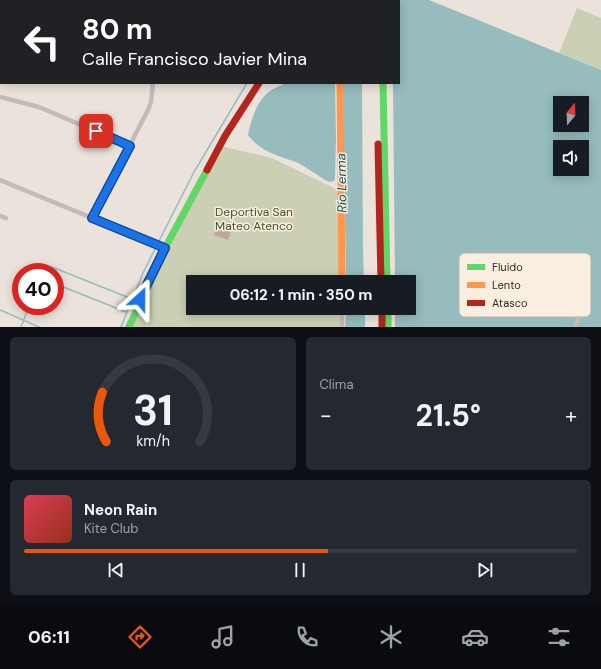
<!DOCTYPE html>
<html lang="es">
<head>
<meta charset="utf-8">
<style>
  body { margin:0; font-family:"DM Sans",sans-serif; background:#242831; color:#f1f3f6; height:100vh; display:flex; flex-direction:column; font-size:15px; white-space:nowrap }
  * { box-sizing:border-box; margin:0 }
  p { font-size:13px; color:#9ea1a6 }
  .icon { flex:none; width:22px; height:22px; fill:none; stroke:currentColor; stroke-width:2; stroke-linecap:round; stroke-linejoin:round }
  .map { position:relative; height:327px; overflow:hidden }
  .sheet { display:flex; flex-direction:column; gap:10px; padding:10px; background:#0d0f14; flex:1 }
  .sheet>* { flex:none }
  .top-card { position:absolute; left:0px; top:0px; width:400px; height:84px; box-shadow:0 2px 10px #0003; background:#202124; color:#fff; overflow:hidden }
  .needle { width:26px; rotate:19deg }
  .buttons { position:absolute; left:553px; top:96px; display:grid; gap:8px }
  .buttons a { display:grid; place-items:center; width:36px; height:36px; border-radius:0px; background:#171b24; box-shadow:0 2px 10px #0003; font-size:20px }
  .speed { position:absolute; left:12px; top:263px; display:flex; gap:8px; font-size:20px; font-weight:700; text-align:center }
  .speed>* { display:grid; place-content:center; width:52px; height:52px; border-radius:50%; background:#171b24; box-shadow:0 2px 10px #0003; line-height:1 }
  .speed .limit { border:6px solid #d22; background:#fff; color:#111 }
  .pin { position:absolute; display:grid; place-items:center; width:34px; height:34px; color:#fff; margin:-17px; border-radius:8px; box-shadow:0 2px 6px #0006 }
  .me { position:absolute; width:44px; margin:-22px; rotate:24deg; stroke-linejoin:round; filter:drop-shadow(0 0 3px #0008) }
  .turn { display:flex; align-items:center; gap:14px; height:84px; padding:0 16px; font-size:18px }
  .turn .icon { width:52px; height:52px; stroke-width:2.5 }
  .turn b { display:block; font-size:28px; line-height:34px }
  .big { font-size:30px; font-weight:700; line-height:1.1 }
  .sheet .tile { flex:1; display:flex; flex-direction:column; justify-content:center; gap:6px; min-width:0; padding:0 14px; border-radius:6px; background:#242831 }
  .sheet .dial { align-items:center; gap:0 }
  .dial svg { height:104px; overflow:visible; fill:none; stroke:#363941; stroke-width:7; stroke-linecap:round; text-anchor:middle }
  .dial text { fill:#f1f3f6; stroke:none }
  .song { display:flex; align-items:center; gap:12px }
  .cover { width:48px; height:48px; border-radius:6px; background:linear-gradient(135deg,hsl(350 70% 55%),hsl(10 70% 35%)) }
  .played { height:4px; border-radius:2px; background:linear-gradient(90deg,#ea580c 55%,#363941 55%) }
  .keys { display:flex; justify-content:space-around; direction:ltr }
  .heat { display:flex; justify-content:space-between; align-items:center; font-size:22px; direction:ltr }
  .sheet .tiles { flex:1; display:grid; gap:10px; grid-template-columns:1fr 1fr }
  .tile:last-child { grid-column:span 2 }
  .trip { position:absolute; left:186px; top:275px; width:230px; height:40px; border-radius:0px; background:#171b24; box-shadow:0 2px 10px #0003; font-weight:700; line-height:40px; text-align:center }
  .tabs { display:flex; height:64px; justify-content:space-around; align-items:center; background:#090b0e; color:#9ea1a6 }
  .tabs .icon { width:28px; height:28px }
  .tabs .active { color:#ea580c }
  .tabs b { font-size:18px; color:#f1f3f6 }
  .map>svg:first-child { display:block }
  .green { fill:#cbd0b4 }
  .water { fill:#96bcbd; fill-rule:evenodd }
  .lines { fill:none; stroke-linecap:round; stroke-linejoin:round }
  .stream { stroke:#96bcbd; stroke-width:1.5 }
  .building { fill:#c0a69c }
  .street { stroke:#c3bcb5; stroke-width:4.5 }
  .fast { stroke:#63d668; stroke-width:7 }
  .slow { stroke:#ff974d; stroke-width:7 }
  .jam { stroke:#b3261e; stroke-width:7 }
  .route-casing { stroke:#114b97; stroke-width:10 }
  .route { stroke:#1a73e8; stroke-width:7 }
  .labels { text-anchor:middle; stroke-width:3; stroke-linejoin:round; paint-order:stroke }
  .park-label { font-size:12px; fill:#425226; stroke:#faeee0 }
  .water-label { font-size:13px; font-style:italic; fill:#185156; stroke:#faeee0 }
  .key { fill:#faeee0; stroke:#beb3a8; stroke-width:1 }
  .key-label { font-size:11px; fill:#332924 }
</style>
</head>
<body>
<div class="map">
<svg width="601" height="327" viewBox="0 0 601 327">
  <rect width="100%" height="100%" fill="#ebe3db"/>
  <path class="green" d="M577,8L601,18V70L559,53Z
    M221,146L272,158L340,191L341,282H193V308H341V327H131L156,270Z"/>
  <path class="water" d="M393,0H429L601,70V327H395V308H409V282H395L393,83H399V1ZM560,103H582V125H560ZM560,147H582V169H560Z
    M284,83H335L336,138L335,178L334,181L330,182L325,180C316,174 306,167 296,162C277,155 262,153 248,135C251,120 257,100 270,91C275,87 280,87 284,83Z
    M343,83H362L363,251L364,282H346Z
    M346,308H365V327H345Z"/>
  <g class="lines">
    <path class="stream" d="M297,1V0
      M158,243L194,172L247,83
      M52,267L132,299
      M56,284L126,312
      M0,310L39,327
      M21,327L29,306
      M121,327L143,273L156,247"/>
  </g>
  <path class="building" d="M216,227L231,232L228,240L214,235Z"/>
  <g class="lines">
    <path class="street" d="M107,0L110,1
      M230,0L232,1
      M40,1L41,0
      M181,1L182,0
      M310,1L311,0
      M338,1V0
      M0,8H1
      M0,54H1
      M0,97L39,107L130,146
      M0,180L165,248
      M0,216L6,218
      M92,218L148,110L151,102L153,83
      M512,276L583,304L575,327
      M342,308V327"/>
    <path class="fast" d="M383,83L387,282
      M388,308V327
      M129,327L165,248L207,170"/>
    <path class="slow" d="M382,0V1
      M340,83L342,282"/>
    <path class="jam" d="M378,144L381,282
      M207,170L225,136L259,83
      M382,308V327"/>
  </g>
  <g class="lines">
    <g class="route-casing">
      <path id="route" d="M96,131L130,146L92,218L165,248L140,299"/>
    </g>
    <use href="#route" class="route"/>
  </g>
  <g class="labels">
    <g class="park-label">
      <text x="254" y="216">Deportiva San<tspan x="254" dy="14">Mateo Atenco</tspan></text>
    </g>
    <g class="water-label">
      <text transform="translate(341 183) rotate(-91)" y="5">Río Lerma</text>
    </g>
  </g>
  <rect x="459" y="253" width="132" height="64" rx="6" class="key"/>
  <rect x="467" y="264" width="18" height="6" fill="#63d668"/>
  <rect x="467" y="282" width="18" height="6" fill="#ff974d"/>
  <rect x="467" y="300" width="18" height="6" fill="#b3261e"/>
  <g class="key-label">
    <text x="492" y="271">Fluido</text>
    <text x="492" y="289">Lento</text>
    <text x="492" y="307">Atasco</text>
  </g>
</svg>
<div class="buttons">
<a><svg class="needle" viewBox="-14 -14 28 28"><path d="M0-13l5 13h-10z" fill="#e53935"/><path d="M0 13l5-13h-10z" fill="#9ea1a6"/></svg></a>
<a><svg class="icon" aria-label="sound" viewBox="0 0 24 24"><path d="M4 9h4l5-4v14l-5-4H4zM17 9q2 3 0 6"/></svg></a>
</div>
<div class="speed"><div class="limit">40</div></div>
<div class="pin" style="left:96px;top:131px;background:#d93025"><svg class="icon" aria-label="arrive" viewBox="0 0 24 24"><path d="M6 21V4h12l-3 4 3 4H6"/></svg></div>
<svg class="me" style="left:140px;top:299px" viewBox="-20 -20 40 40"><path d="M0-17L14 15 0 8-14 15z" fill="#1a73e8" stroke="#fff" stroke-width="4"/></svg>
<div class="trip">06:12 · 1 min · 350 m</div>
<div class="top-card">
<div class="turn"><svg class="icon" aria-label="left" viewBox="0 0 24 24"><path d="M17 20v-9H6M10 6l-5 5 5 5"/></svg><div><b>80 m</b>Calle Francisco Javier Mina</div></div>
</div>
</div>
<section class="sheet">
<div class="tiles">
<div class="tile dial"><svg viewBox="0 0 100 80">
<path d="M14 69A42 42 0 1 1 86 69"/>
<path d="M14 69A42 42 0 0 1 11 31" stroke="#ea580c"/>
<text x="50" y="56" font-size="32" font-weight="700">31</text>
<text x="50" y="72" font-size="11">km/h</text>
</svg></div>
<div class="tile"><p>Clima</p>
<div class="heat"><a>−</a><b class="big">21.5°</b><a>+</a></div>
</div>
<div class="tile">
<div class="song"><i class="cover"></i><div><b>Neon Rain</b><p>Kite Club</p></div></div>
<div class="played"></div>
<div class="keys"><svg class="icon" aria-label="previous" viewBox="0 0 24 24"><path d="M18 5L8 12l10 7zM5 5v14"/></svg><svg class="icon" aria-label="pause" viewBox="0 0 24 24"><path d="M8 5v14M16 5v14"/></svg><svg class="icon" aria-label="next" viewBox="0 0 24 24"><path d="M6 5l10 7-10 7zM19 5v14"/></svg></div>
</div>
</div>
</section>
<nav class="tabs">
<b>06:11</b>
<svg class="icon active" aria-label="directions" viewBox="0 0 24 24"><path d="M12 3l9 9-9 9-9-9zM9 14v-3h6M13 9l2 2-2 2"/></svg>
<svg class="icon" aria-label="music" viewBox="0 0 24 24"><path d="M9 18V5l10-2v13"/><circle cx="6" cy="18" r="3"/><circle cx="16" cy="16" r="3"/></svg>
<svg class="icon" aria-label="phone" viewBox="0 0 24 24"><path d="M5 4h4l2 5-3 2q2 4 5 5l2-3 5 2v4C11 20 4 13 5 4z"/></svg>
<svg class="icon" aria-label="climate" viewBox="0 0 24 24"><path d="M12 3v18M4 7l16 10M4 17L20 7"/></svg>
<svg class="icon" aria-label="car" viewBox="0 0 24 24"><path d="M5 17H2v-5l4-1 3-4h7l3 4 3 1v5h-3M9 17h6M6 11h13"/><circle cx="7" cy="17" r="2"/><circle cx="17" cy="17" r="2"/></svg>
<svg class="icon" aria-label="filters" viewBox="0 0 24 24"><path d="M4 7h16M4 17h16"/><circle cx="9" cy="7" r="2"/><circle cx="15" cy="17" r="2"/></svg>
</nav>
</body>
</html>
